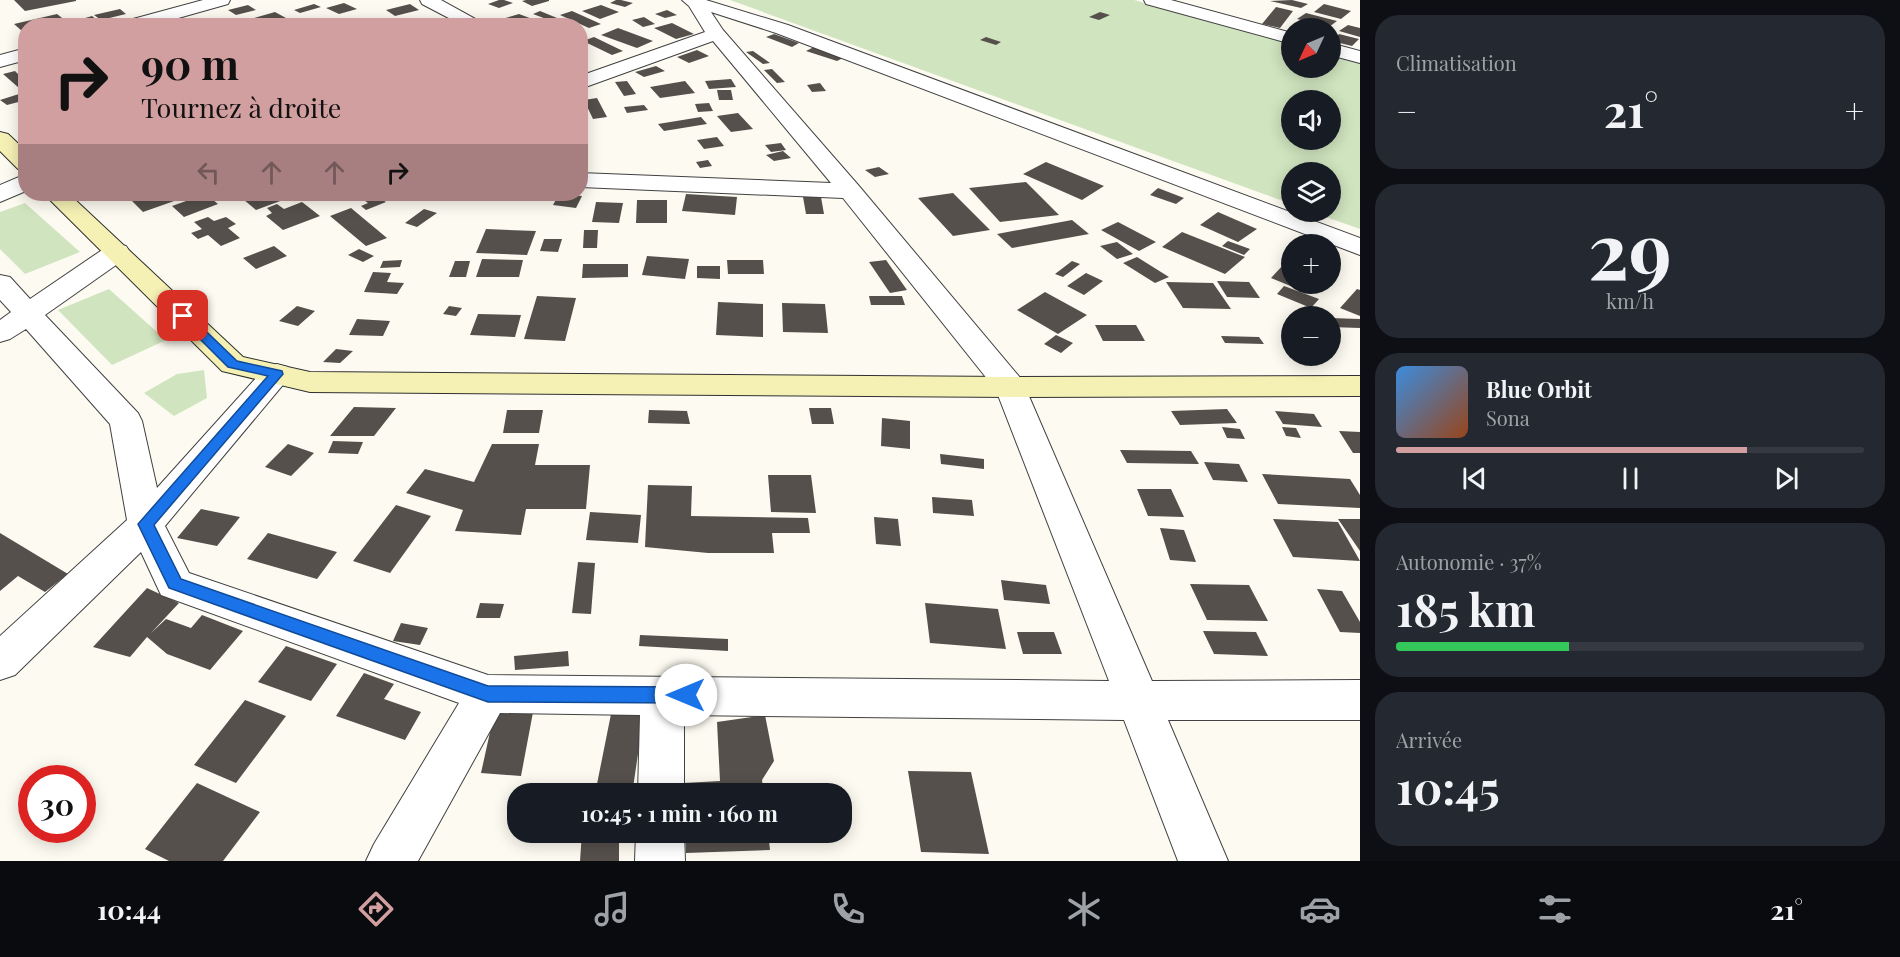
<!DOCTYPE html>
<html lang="fr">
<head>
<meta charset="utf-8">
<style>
  body { margin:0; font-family:"Playfair Display",serif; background:#242831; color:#f1f3f6; height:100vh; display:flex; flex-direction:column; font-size:22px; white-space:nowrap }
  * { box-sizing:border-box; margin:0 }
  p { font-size:20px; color:#9ea1a6 }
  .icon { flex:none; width:33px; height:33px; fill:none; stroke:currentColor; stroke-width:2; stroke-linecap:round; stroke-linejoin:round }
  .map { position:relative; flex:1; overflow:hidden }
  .drawer { display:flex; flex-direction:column; gap:15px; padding:15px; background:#0d0f14; width:540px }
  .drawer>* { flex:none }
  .top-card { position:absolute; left:18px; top:18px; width:570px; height:183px; border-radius:24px; box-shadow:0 3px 15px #0003; background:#d29fa0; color:#111; overflow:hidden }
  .needle { width:39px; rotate:226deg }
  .fabs { position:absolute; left:1281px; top:18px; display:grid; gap:12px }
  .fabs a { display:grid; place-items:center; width:60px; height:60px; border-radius:50%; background:#171b24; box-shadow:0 3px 15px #0003; font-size:30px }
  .speed { position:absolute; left:18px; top:765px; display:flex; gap:12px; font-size:30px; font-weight:700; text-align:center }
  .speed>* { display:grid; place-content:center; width:78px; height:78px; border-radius:50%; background:#171b24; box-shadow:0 3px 15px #0003; line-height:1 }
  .speed .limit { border:9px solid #d22; background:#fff; color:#111 }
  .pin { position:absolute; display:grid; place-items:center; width:51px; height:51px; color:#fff; margin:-26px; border-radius:12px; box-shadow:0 3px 9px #0006 }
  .me { position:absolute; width:66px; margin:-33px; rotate:270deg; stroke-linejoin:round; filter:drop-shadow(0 0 4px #0008) }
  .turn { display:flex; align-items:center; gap:21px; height:126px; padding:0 24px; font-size:27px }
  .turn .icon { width:78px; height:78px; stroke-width:2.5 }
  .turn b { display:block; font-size:42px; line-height:51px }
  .lanes { display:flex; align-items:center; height:57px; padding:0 24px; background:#0003; justify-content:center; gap:30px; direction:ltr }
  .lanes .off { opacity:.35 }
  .big { font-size:45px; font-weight:700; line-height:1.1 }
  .drawer .card { flex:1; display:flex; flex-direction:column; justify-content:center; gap:9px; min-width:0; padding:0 21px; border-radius:24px; background:#242831 }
  .drawer .dial { align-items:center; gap:0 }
  .dial b { font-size:78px; line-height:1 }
  .song { display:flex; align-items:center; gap:18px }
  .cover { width:72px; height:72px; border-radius:9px; background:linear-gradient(135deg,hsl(210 70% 55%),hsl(20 70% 35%)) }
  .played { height:6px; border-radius:3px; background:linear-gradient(90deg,#d29fa0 75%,#363941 75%) }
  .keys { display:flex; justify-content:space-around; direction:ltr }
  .heat { display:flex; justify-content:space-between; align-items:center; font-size:33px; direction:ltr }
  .charge { height:9px; border-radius:4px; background:linear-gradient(90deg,#34c759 37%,#363941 0) }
  .trip { position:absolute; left:507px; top:783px; width:345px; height:60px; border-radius:24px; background:#171b24; box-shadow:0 3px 15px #0003; font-weight:700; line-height:60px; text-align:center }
  .dock { display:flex; height:96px; justify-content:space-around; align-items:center; background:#090b0e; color:#9ea1a6 }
  .dock .icon { width:42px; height:42px }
  .dock .selected { color:#d29fa0 }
  .dock b { font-size:27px; color:#f1f3f6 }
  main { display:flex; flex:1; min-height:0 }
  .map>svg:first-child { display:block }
  .green { fill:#d0e4bf; fill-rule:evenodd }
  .building { fill:#55504c }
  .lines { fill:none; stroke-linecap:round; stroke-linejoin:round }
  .street-casing { stroke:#414141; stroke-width:2 }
  .secondary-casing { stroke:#303030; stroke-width:2 }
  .street { fill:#fff; fill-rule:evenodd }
  .secondary { fill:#f5f1b5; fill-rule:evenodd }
  .route { fill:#1a73e8; stroke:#114b97; stroke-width:1.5 }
</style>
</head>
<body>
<main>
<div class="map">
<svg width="1360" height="861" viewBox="0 0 1360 861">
  <rect width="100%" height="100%" fill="#fdfbf1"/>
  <path class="green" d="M730,0H1134L1291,44L1292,68H1330L1331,55L1360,63V229L1312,212H1330V172H1292L1291,204ZM1292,100H1330V140H1292Z
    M25,203L80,252L25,274L0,249V212Z
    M109,289L166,340L112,365L58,310Z
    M204,370L207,398L174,416L144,393L177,374Z"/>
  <path class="building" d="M14,0H76V1L25,11Z
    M499,0H504L513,3L499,8L488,4Z
    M526,0H549V1L532,6L522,1Z
    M616,0H621L633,3L625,7L610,3Z
    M1292,0L1308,4L1301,8L1270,1Z
    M344,3L357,9L339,14L326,8Z
    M314,4L321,7L300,13L294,10Z
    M410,4L419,10L395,16L386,10Z
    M1324,4L1351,11L1341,19L1314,12Z
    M248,5L256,10L236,15L228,10Z
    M601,5L619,12L600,19L582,11Z
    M1276,7L1293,11L1280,28L1262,24Z
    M120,9L126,14L101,20L94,15Z
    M667,10L677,15L665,18L655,14Z
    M540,11L557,18L549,20L533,14Z
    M572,11L601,24L589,28L560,15Z
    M275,12L286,18L260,26H252L244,21Z
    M1100,12L1110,15L1099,20L1089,17Z
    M1306,13L1337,21L1329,27L1297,19Z
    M57,14L66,21L46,26H26V30L22,31L14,24Z
    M519,14L535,20L516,26L502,19Z
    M92,16L97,20L75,26H58Z
    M644,17L655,24L643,27L632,20Z
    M672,23L694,34L676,39L654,28Z
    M1348,25L1360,28V37L1339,31Z
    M618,28L653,41L637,48L601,35Z
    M774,34L799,43L792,47L766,37Z
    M1339,34L1359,39L1352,46L1332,41Z
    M594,37L623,51L612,55L583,41Z
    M986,37L1001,42L996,45L980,40Z
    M814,47L845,57L837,61L806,51Z
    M697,50L709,56L689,63L677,57Z
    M753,51L770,63L763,64L746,52Z
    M656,66L665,71L644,77L635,72Z
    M772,69L785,82L777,83L764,70Z
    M15,71L18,74L26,72V87L19,88L3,74Z
    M731,79L736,87L709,89L705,81Z
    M627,81L636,94L624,96L615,82Z
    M685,81L695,93L660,98L650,87Z
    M820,83L826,91L812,92L807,85Z
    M717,90H731L733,100H719Z
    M19,94L26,100L7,105L0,100Z
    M597,98L607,117L593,119L584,100Z
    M709,103L713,111L698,112L695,104Z
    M644,105L648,110L627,113L624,107Z
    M738,113L753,129L731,132L717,116Z
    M701,117L707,124L664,131L658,124Z
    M717,137L724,146L704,149L697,140Z
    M781,143L786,150L771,152L765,145Z
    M783,151L791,158L774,161L766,155Z
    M708,160L712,166L700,168L696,162Z
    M1046,162L1104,186L1082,200L1023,174Z
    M879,167L889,174L875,177L865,170Z
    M1026,182L1059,215L1000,222L969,188Z
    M1158,188L1184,198L1176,204L1150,195Z
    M953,193L990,230L953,236L918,198Z
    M87,194H114L95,200Z
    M129,194H194L143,212L126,195Z
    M206,194L218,204L184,217L172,206Z
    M237,194H299L256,210Z
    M373,194L386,202L366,210L361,206L368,203L361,198Z
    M559,194L582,196L576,208L553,205Z
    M686,194L737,197L735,215L682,211Z
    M803,197H821L824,214H806Z
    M637,200H667V223H636Z
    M302,202L320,216L283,230L266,216L272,213L267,208L277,204L284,209Z
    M596,202L623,203L619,223L592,222Z
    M351,208L387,238L366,246L330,216Z
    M424,209L437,213L417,227L405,223Z
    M1218,212L1257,229L1238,242L1200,225Z
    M208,217L214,221L226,217L236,224L228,228L240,238L221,246L208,235L198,239L191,233L202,229L194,222Z
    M1072,220L1089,234L1012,248L997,234Z
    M1118,222L1156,242L1139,251L1101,230Z
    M486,229L536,231L527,255L476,253Z
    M584,230H598L597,248H583Z
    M1182,232L1245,257L1225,274L1162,247Z
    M544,239H562L558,252L540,251Z
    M1228,241L1250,249L1244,255L1222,246Z
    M1117,242L1133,254L1117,259L1100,246Z
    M274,246L287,256L256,269L243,258Z
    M359,249L374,256L363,262L348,255Z
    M647,256L689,259L685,279L642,275Z
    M1137,257L1169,277L1155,283L1123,263Z
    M482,259L523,260L519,277H476Z
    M402,260L400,267L380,268L383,261Z
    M727,260H763L764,274H728Z
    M886,260L907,290L890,293L869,262Z
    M455,261H470L466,277H449Z
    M1072,261L1080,264L1063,277L1055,274Z
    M583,264H628V277L582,278Z
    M1284,264L1292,267V284H1319L1310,294L1271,278Z
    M697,266H720V279L697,278Z
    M373,272L391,273L387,282L404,283L397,294L364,292Z
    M1086,273L1103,281L1084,295L1067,286Z
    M1217,281L1249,282L1260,298L1227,297Z
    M1166,282L1213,283L1231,309L1183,308Z
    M1284,286L1319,299L1311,308L1277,294Z
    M1357,289L1360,290V316L1340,308Z
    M1045,292L1087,315L1058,334L1017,310Z
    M537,296L576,298L565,341L524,339Z
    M869,296H902L905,305H871Z
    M718,302L763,304V337L716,335Z
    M782,303L825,304L828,333L783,332Z
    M297,306L315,311L298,326L279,321Z
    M449,306L462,308L456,316L443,314Z
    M478,314L521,315L515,337L470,335Z
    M1330,318L1360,319V328L1330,327Z
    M357,319L390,321L383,336L349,335Z
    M1095,325H1136L1145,341H1103Z
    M1056,335L1073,343L1061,353L1044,344Z
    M1221,336L1259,337L1264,344L1225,343Z
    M336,349L353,351L340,363L323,362Z
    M354,407L396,408L374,436H330Z
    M809,408H831L834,424H812Z
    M1227,409L1237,423L1180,425L1171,411Z
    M507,410H543L539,433H503Z
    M649,410L687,411L690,424L648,423Z
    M1275,411L1314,414L1322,427L1283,424Z
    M882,418L910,421V449L881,446Z
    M1222,427L1240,429L1245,439L1227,438Z
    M1282,427L1296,428L1301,438L1286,436Z
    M1339,431L1360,432V453H1353Z
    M333,441L363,442L358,454L328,453Z
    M288,444L314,453L291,476L265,467Z
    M492,444H539L535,465H590L586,509H526L521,535L455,531L463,510L406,493L425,469L474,482Z
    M1120,450L1191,451L1199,464L1127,463Z
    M940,454L984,459V469L941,464Z
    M1204,462L1239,464L1248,482L1213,480Z
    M1262,474L1350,479L1360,495V508L1278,504Z
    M768,475H811L816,513L771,512Z
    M648,485L692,486L691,516L808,518L810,533H772L774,553H708L645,547Z
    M1137,489H1171L1184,517L1148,516Z
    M932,497L972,500L974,516L933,513Z
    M396,505L431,516L390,573L353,561Z
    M201,509L240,517L217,546L177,538Z
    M590,512L641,515L638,543L586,540Z
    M874,517L898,519L901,546L876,544Z
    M1273,519L1338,522L1360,561L1293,557Z
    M1338,519H1360V551Z
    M1160,528L1184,530L1196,562L1170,560Z
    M0,533L68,574L45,592L18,576L0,591Z
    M268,533L337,552L317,579L247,559Z
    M578,562L595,563L591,614L572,613Z
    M1001,580L1046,585L1050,604L1004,600Z
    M1190,584L1249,585L1268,621L1207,620Z
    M147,588L179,603L151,633L166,619L191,628L202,615L243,631L210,670L167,654L147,637L130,657L93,647Z
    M1317,589L1342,591L1360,622V633L1340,632Z
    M480,603L504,604L500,618H476Z
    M925,603L998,609L1006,649L930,643Z
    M401,623L428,628L420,645L393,641Z
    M1203,631L1256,632L1268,656L1214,654Z
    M1017,632H1054L1062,654H1023Z
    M640,635L728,639V651L639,646Z
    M286,646L337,664L311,701L258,682Z
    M568,651L569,666L515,670L514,656Z
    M364,673L394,684L384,699L421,712L405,740L336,716Z
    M245,700L286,716L236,783L194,765Z
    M496,705L534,707L521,776L481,773Z
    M612,709L644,713L633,788L597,784Z
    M765,715L774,761L762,780L764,794H683V783L720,781L717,722Z
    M908,771L971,772L989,854L921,852Z
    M197,783L260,812L223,861H169L145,849Z
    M582,832H619V861H580Z
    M685,832H768L770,850L686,853Z"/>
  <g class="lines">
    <g class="street-casing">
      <path id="street" d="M203,0H230L228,4L150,26H119L122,22Z
        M420,0H441L488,26H464L422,4Z
        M682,0H706L788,25L1360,238V255L776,33L711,12L723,30L859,186L1022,380L1152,681L1360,680V720H1168L1228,861H1178L1124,720L684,715V794H638L640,715L500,713L418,861H366L374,844L459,703L161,595L141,552L15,675L0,680V636L127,520L110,424L26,329L10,339L0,342V320L11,312L0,300V275L10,277L30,299L108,246L117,244L126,246L130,252L126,258L45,315L138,413L142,421L157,488L266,367L277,364L288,367L292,374L165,526L189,573L488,675L1109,681L996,390L843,198L580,187V173L831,183L713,41L580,89V76L705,32L689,6Z
        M1144,0H1171L1292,33V44L1146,4Z
        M1330,43L1360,51V63L1330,55Z
        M26,48V60L0,67V55Z
        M26,174V191L0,202V185Z
        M636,832H684L685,861H635Z"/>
    </g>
    <g class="secondary-casing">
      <path id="secondary" d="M0,132L8,134L26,151V171L18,169L0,151Z
        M44,194H69L243,357L310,372L1011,377L1360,376V396L1011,397L310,392L222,371Z"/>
    </g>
    <use href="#street" class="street"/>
    <use href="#secondary" class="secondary"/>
  </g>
  <path class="route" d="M183,312L187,313L237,361L282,371L283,374L154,525L181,579L488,686L686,687L692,690L694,695L692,701L686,703L488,702L169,588L138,524L268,376L228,367L177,316Z"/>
</svg>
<div class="fabs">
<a><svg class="needle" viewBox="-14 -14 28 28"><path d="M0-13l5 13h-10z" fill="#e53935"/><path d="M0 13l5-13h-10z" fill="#9ea1a6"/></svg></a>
<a><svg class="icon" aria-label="sound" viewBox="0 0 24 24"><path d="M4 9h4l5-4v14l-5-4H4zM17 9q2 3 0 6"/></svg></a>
<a><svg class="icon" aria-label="layers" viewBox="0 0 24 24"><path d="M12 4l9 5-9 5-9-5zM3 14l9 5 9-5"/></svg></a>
<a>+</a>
<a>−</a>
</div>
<div class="speed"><div class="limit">30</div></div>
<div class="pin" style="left:183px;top:316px;background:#d93025"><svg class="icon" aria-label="arrive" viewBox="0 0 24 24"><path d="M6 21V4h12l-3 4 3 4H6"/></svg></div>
<svg class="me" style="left:686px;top:695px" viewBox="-20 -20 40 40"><circle r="19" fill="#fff"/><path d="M0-13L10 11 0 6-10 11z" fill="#1a73e8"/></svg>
<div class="trip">10:45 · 1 min · 160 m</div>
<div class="top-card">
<div class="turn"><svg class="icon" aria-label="right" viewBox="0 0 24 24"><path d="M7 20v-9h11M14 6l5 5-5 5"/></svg><div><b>90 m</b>Tournez à droite</div></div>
<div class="lanes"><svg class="icon off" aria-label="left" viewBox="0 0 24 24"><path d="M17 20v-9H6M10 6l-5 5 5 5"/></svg><svg class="icon off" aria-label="ahead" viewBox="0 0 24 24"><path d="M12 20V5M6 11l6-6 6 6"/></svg><svg class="icon off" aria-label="ahead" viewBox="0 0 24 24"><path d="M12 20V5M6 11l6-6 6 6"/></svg><svg class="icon" aria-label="right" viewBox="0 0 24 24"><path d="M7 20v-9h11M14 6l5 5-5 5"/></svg></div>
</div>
</div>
<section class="drawer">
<div class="card"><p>Climatisation</p>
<div class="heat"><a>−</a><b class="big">21°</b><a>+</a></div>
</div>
<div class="card dial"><b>29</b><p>km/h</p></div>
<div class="card">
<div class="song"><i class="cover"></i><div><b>Blue Orbit</b><p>Sona</p></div></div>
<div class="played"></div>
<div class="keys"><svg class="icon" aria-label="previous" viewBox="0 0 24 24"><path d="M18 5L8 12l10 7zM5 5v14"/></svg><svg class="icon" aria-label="pause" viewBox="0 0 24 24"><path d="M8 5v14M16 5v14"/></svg><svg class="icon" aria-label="next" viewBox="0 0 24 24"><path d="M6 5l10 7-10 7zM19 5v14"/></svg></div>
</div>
<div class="card"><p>Autonomie · 37%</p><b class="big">185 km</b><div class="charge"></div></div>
<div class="card"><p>Arrivée</p><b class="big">10:45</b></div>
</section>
</main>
<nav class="dock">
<b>10:44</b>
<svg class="icon selected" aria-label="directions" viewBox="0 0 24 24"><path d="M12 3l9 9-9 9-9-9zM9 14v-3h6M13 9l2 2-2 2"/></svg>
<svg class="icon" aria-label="music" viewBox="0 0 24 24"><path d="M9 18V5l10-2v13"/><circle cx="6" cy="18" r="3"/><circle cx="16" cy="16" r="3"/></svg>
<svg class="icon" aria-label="phone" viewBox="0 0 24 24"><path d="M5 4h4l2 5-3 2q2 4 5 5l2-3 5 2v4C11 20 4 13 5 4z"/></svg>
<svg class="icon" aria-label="climate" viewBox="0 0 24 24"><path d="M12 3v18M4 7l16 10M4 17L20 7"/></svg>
<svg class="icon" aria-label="car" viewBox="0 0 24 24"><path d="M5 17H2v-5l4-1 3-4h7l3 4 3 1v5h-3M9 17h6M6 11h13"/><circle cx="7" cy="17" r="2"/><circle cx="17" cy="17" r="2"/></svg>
<svg class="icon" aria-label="filters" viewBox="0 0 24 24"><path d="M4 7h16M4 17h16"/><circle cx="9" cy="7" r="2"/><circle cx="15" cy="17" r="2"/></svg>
<b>21°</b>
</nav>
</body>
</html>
